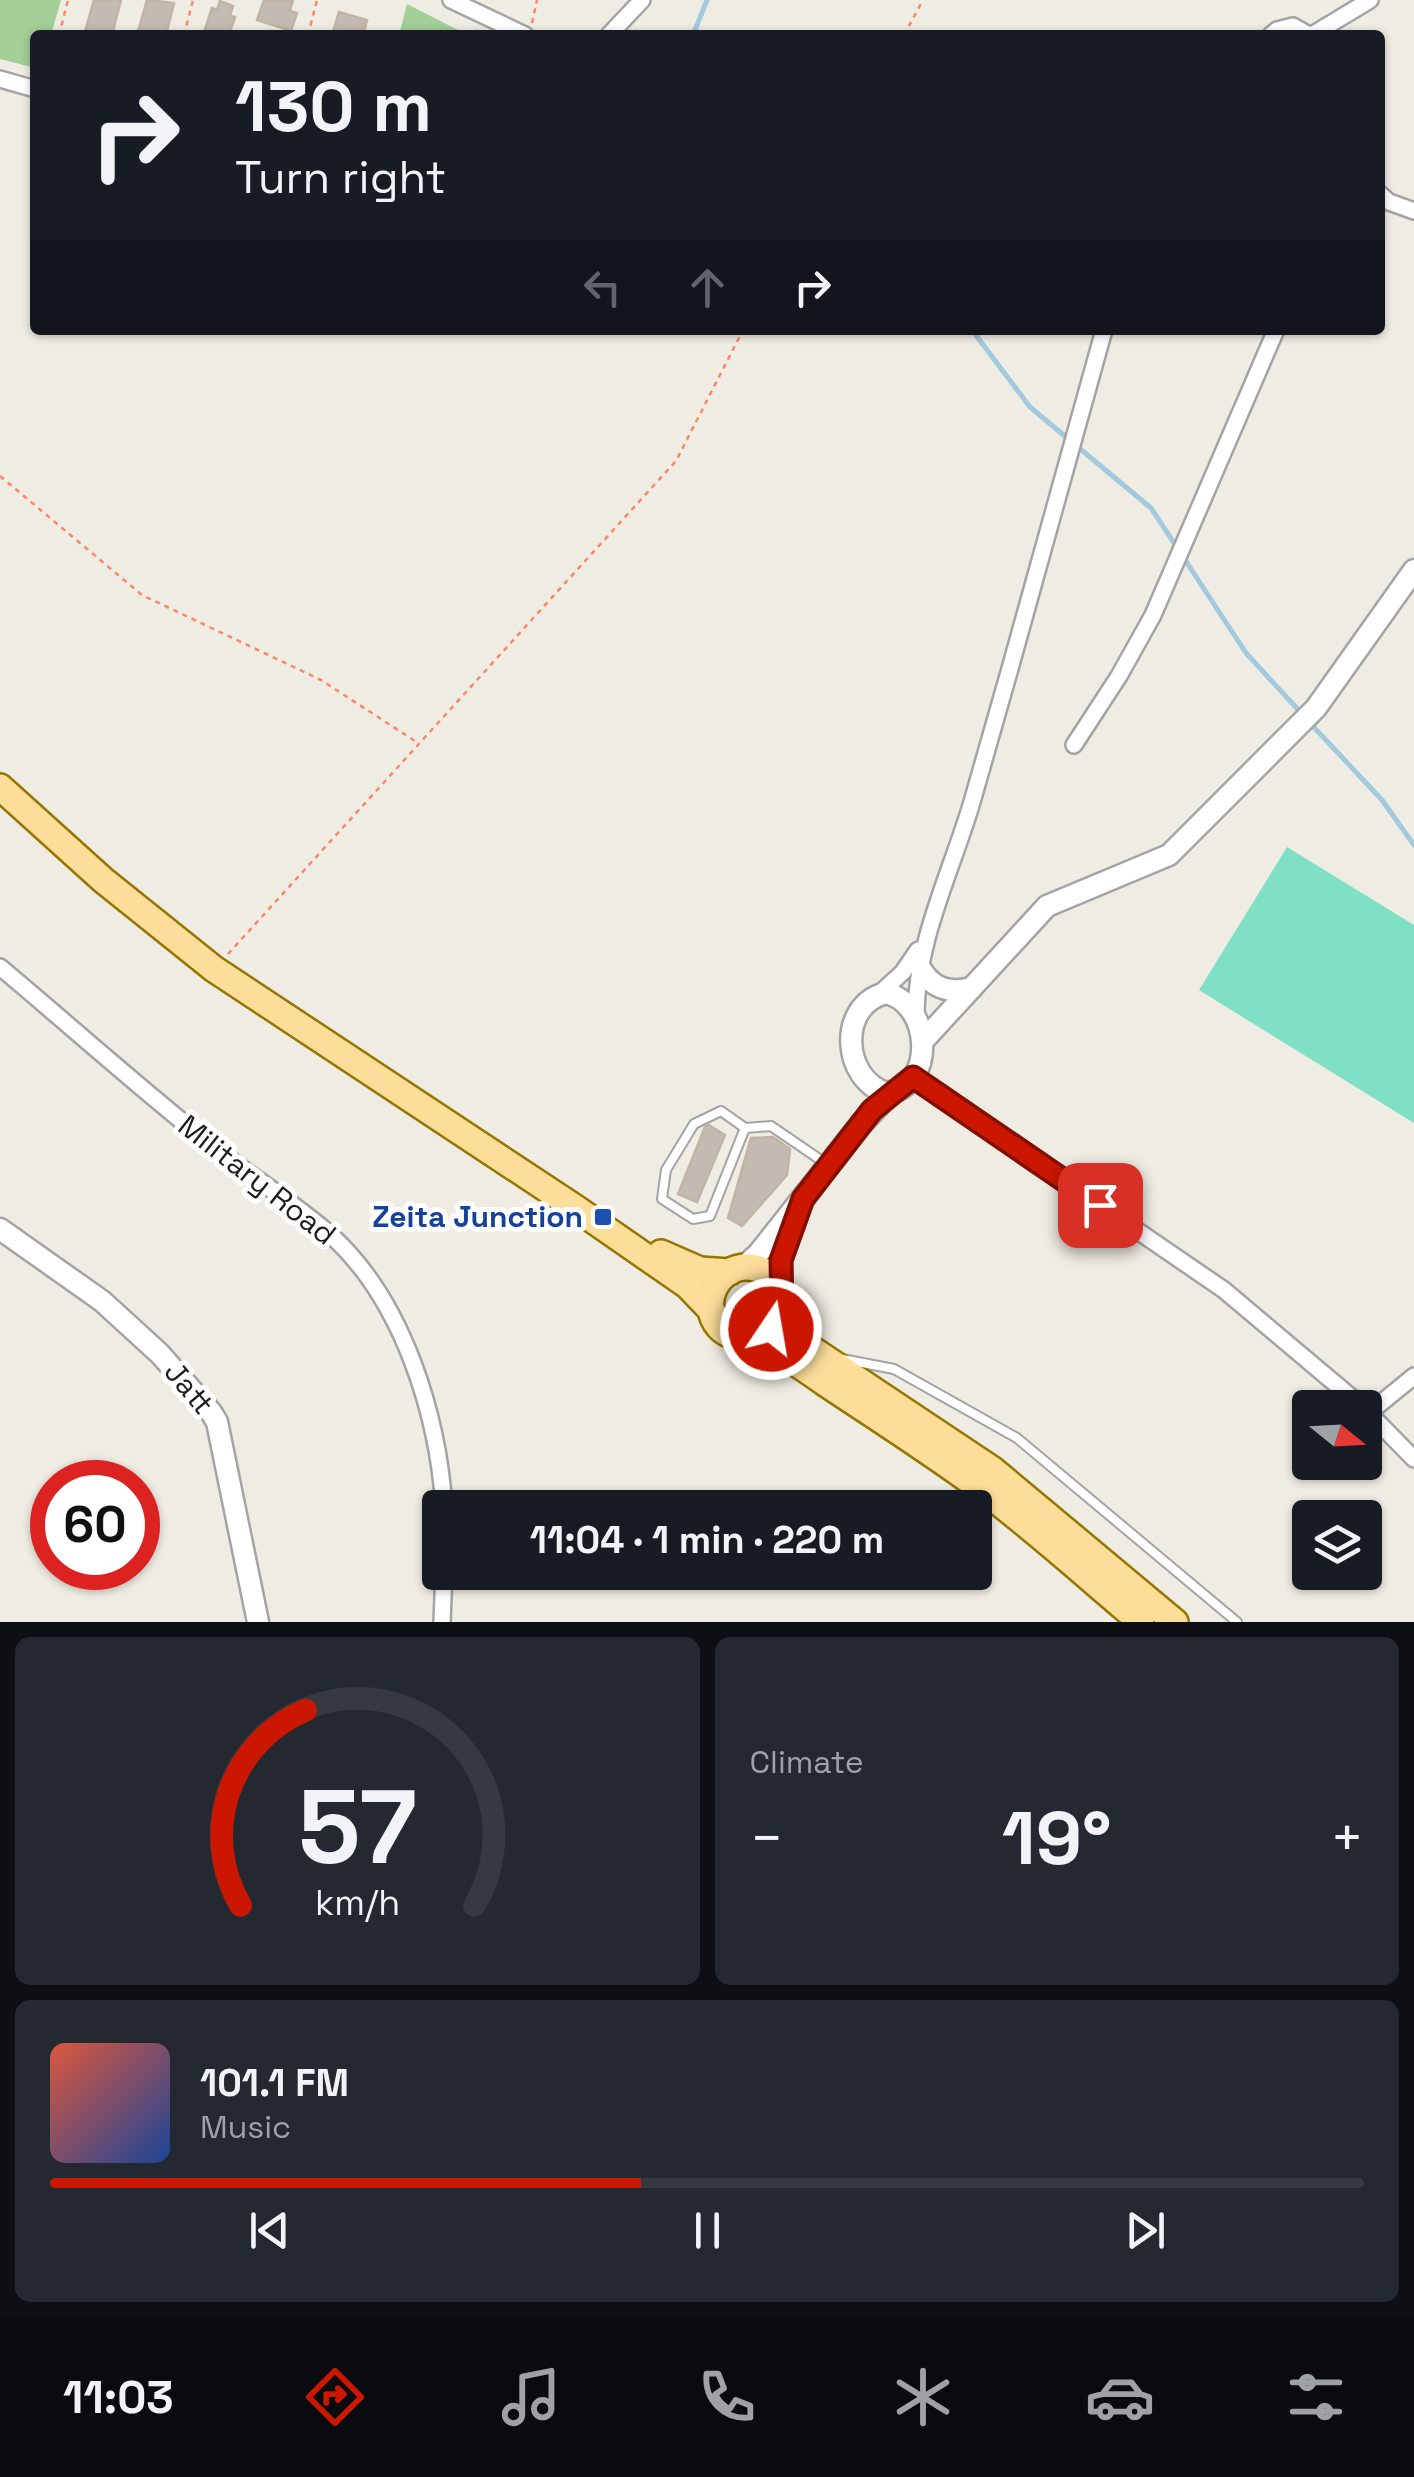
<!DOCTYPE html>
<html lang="en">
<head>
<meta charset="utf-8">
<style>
  body { margin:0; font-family:"Space Grotesk",sans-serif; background:#242831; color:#f1f3f6; height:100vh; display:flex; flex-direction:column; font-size:38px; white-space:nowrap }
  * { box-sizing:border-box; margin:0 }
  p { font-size:32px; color:#9ea1a6 }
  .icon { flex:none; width:55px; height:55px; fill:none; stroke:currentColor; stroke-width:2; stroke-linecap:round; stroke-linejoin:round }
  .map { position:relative; height:1622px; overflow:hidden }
  .side { display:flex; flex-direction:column; gap:15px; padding:15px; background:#0d0f14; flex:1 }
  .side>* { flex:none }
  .top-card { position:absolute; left:30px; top:30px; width:1355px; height:305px; border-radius:10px; box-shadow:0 2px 8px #0004; background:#171b24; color:#f1f3f6; overflow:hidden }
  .needle { width:65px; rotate:108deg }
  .buttons { position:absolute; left:1292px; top:1390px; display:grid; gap:20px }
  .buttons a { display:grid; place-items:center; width:90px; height:90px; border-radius:10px; background:#171b24; box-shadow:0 2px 8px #0004; font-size:50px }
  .speed { position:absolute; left:30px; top:1460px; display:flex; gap:20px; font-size:50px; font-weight:700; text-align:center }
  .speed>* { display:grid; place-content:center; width:130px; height:130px; border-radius:50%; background:#171b24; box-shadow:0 2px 8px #0004; line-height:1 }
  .speed .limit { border:15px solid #d22; background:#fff; color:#111 }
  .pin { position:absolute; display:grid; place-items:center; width:85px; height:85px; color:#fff; margin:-42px; border-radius:20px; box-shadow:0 5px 15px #0006 }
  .me { position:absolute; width:110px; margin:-55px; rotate:12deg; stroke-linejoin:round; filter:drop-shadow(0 0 8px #0008) }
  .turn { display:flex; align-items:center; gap:35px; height:210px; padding:0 40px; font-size:45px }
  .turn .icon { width:130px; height:130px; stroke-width:2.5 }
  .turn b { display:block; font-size:70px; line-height:85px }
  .lanes { display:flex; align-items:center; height:95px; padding:0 40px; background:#0003; justify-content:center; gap:50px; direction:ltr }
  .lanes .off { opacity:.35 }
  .big { font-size:75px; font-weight:600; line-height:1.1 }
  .side .card { flex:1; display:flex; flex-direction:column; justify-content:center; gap:15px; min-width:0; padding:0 35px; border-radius:15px; background:#242831 }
  .side .dial { align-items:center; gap:0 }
  .dial svg { height:260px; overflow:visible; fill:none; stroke:#363941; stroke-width:7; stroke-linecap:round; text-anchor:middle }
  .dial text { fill:#f1f3f6; stroke:none }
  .song { display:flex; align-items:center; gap:30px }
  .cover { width:120px; height:120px; border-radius:15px; background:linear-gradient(135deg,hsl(10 70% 55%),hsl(220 70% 35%)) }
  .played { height:10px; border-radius:5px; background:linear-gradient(90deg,#cb1700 45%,#363941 45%) }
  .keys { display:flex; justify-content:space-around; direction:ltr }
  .heat { display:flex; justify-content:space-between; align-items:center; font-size:55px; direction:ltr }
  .side .tiles { flex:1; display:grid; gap:15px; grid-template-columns:1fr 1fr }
  .card:last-child { grid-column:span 2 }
  .trip { position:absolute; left:422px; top:1490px; width:570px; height:100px; border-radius:10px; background:#171b24; box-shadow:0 2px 8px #0004; font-weight:600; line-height:100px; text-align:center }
  .tab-bar { display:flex; height:160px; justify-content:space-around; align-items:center; background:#090b0e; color:#9ea1a6 }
  .tab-bar .icon { width:70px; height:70px }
  .tab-bar .selected { color:#cb1700 }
  .tab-bar b { font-size:45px; color:#f1f3f6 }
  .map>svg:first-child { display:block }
  .forest { fill:#a1cf97 }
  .pitch { fill:#7fe0c5 }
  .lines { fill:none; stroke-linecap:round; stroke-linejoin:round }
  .stream { stroke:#a2c9dd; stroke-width:5 }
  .building { fill:#c3bbb2; stroke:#c1b4a5; stroke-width:2.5 }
  .service-casing { stroke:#a4a4a4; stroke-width:12 }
  .minor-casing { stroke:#a4a4a4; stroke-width:20 }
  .tertiary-casing { stroke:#a4a4a4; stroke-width:25 }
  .primary-casing { stroke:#977600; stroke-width:30 }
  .path { stroke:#fc8767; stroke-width:2.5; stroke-dasharray:5 5; stroke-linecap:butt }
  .service { stroke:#fff; stroke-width:8 }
  .minor { stroke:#fff; stroke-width:15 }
  .tertiary { stroke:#fff; stroke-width:20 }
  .primary { stroke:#fddd9a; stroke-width:25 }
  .route-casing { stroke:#840f00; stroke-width:25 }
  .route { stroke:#cb1700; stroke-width:18 }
  .transit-dot { fill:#1a4fb4; stroke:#fff; stroke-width:4 }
  .labels { text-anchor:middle; stroke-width:10; stroke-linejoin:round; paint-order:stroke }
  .street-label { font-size:30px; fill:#1d1d1d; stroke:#fff }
  .transit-label { font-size:30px; font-weight:bold; fill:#164399; stroke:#fff; text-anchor:end }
</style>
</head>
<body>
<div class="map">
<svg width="1414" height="1622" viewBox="0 0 1414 1622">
  <rect width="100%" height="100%" fill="#efece3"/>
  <path class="forest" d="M0,0H61L51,35H35V68L0,59Z
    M407,4L458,30L456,35H399Z"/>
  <path class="pitch" d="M1287,847L1414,925V1123L1199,990Z"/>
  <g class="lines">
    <path class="stream" d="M693,35L707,0
      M972,330L1030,407L1151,508L1246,653L1302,714
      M1309,722L1382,800L1414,845"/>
  </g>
  <path class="building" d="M94,0H121L112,35H84Z
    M147,0L174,3L166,35L138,32Z
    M264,0H293L290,11L297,13L291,31L257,20Z
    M220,1L233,6L230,16L235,17L229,35H203L212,8L217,10Z
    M339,12L367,20L363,35H332Z
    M709,1125L725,1135L697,1202L678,1194L705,1127Z
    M773,1137L790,1149L787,1175L742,1226L728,1218L751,1138Z"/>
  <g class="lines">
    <g class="service-casing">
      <path id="service" d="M745,1128L721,1111L694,1124L666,1170L662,1199L693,1219L710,1216L745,1128L771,1126L828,1165
        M842,1359L894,1369L1017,1438L1237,1622"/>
    </g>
    <g class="minor-casing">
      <path id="minor" d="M451,0L525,35
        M609,35L642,0
        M1271,35L1277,30L1293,26L1309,35
        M1312,35L1370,0
        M0,79L35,89
        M1380,194L1389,202L1414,211
        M1074,745L1119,676L1153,615L1276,330
        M0,967C68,1024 135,1084 205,1140C246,1174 293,1201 333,1237C403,1302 438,1414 444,1508
        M878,995L903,972L918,950
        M916,1015C916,941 951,873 972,802C1017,645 1061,488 1104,330
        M913,1077L1224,1290L1364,1408
        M1365,1409L1414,1459
        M1370,1412L1414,1376
        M442,1622L444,1572"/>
    </g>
    <g class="tertiary-casing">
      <path id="tertiary" d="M919,966C931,988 948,994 972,988
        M886,993C931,1003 937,1086 887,1093C842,1080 837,1005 886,993Z
        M922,1042L1047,906L1169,855L1316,708L1414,570
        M0,1229L102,1301L160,1354L211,1412L217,1422L258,1622
        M742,1268L758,1254L857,1129L891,1093
        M781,1293V1260L797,1215"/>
    </g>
    <g class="primary-casing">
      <path id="primary" d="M0,787L103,880L214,969L577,1209L688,1286L712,1311
        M661,1253L700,1270L730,1272
        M782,1309L801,1342L993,1470L1175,1622
        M750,1339C792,1327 792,1270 748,1267C717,1266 699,1304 719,1327C729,1338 741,1336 754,1341C780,1350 803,1368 825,1383C876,1417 928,1450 977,1486C1034,1528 1087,1577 1141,1622"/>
    </g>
    <path class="path" d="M532,23L537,0
      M59,35L68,0
      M184,35L193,0
      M308,35L317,0
      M904,35L923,0
      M0,476L142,595L321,680L418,743
      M228,954L676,461L743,330"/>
    <use href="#service" class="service"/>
    <use href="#minor" class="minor"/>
    <use href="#tertiary" class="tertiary"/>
    <use href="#primary" class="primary"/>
  </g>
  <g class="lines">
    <g class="route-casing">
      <path id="route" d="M771,1329L782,1309L781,1260L803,1199L872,1110L913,1077L1100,1205"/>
    </g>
    <use href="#route" class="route"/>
  </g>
  <rect class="transit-dot" x="593" y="1207" width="20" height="20" rx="5"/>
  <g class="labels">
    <g class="street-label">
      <text transform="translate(257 1180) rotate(38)" y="10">Military Road</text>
      <text transform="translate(189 1388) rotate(50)" y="10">Jatt</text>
    </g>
    <g class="transit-label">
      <text x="583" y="1227">Zeita Junction</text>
    </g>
  </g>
</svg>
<div class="buttons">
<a><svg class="needle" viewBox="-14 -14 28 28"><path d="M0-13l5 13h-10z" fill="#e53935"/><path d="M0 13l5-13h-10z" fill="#9ea1a6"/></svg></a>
<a><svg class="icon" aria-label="layers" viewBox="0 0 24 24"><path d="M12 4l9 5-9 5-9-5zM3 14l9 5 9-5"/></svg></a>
</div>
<div class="speed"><div class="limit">60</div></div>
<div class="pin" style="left:1100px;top:1205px;background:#d93025"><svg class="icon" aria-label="arrive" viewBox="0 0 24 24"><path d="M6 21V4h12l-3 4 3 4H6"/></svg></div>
<svg class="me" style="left:771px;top:1329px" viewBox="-20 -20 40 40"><circle r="17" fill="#cb1700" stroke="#fff" stroke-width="3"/><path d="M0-11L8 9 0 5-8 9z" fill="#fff"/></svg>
<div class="trip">11:04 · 1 min · 220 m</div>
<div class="top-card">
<div class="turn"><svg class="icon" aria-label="right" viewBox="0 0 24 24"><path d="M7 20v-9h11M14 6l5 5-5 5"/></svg><div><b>130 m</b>Turn right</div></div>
<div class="lanes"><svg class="icon off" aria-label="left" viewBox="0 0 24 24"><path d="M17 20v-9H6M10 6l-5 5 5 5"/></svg><svg class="icon off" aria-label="ahead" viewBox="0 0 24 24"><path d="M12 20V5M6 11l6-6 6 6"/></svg><svg class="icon" aria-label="right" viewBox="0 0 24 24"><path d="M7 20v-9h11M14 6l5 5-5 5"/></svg></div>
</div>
</div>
<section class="side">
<div class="tiles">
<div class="card dial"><svg viewBox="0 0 100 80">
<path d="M14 69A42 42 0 1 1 86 69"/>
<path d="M14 69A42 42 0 0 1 34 9" stroke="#cb1700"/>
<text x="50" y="56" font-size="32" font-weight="700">57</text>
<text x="50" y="72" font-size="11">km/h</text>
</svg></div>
<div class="card"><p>Climate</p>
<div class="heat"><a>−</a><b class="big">19°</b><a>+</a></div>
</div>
<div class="card">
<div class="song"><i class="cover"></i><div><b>101.1 FM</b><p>Music</p></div></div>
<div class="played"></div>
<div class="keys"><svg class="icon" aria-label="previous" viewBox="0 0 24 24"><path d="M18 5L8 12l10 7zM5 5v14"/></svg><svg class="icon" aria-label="pause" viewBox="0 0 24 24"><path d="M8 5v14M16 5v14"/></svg><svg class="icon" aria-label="next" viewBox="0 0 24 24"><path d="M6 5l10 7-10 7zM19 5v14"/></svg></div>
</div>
</div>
</section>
<nav class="tab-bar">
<b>11:03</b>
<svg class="icon selected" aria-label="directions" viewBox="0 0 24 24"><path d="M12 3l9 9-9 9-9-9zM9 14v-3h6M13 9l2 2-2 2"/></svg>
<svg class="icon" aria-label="music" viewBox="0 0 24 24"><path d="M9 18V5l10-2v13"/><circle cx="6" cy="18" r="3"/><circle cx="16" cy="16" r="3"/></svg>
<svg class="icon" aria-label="phone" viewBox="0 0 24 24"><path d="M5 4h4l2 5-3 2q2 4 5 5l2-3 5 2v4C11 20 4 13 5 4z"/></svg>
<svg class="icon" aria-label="climate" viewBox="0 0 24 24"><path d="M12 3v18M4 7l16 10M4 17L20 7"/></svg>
<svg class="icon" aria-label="car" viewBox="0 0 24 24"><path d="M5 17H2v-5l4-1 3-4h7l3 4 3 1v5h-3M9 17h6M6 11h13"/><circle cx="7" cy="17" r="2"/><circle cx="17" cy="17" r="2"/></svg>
<svg class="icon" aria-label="filters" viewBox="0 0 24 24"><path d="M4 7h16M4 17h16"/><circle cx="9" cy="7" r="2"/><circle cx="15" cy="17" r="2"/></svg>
</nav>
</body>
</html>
